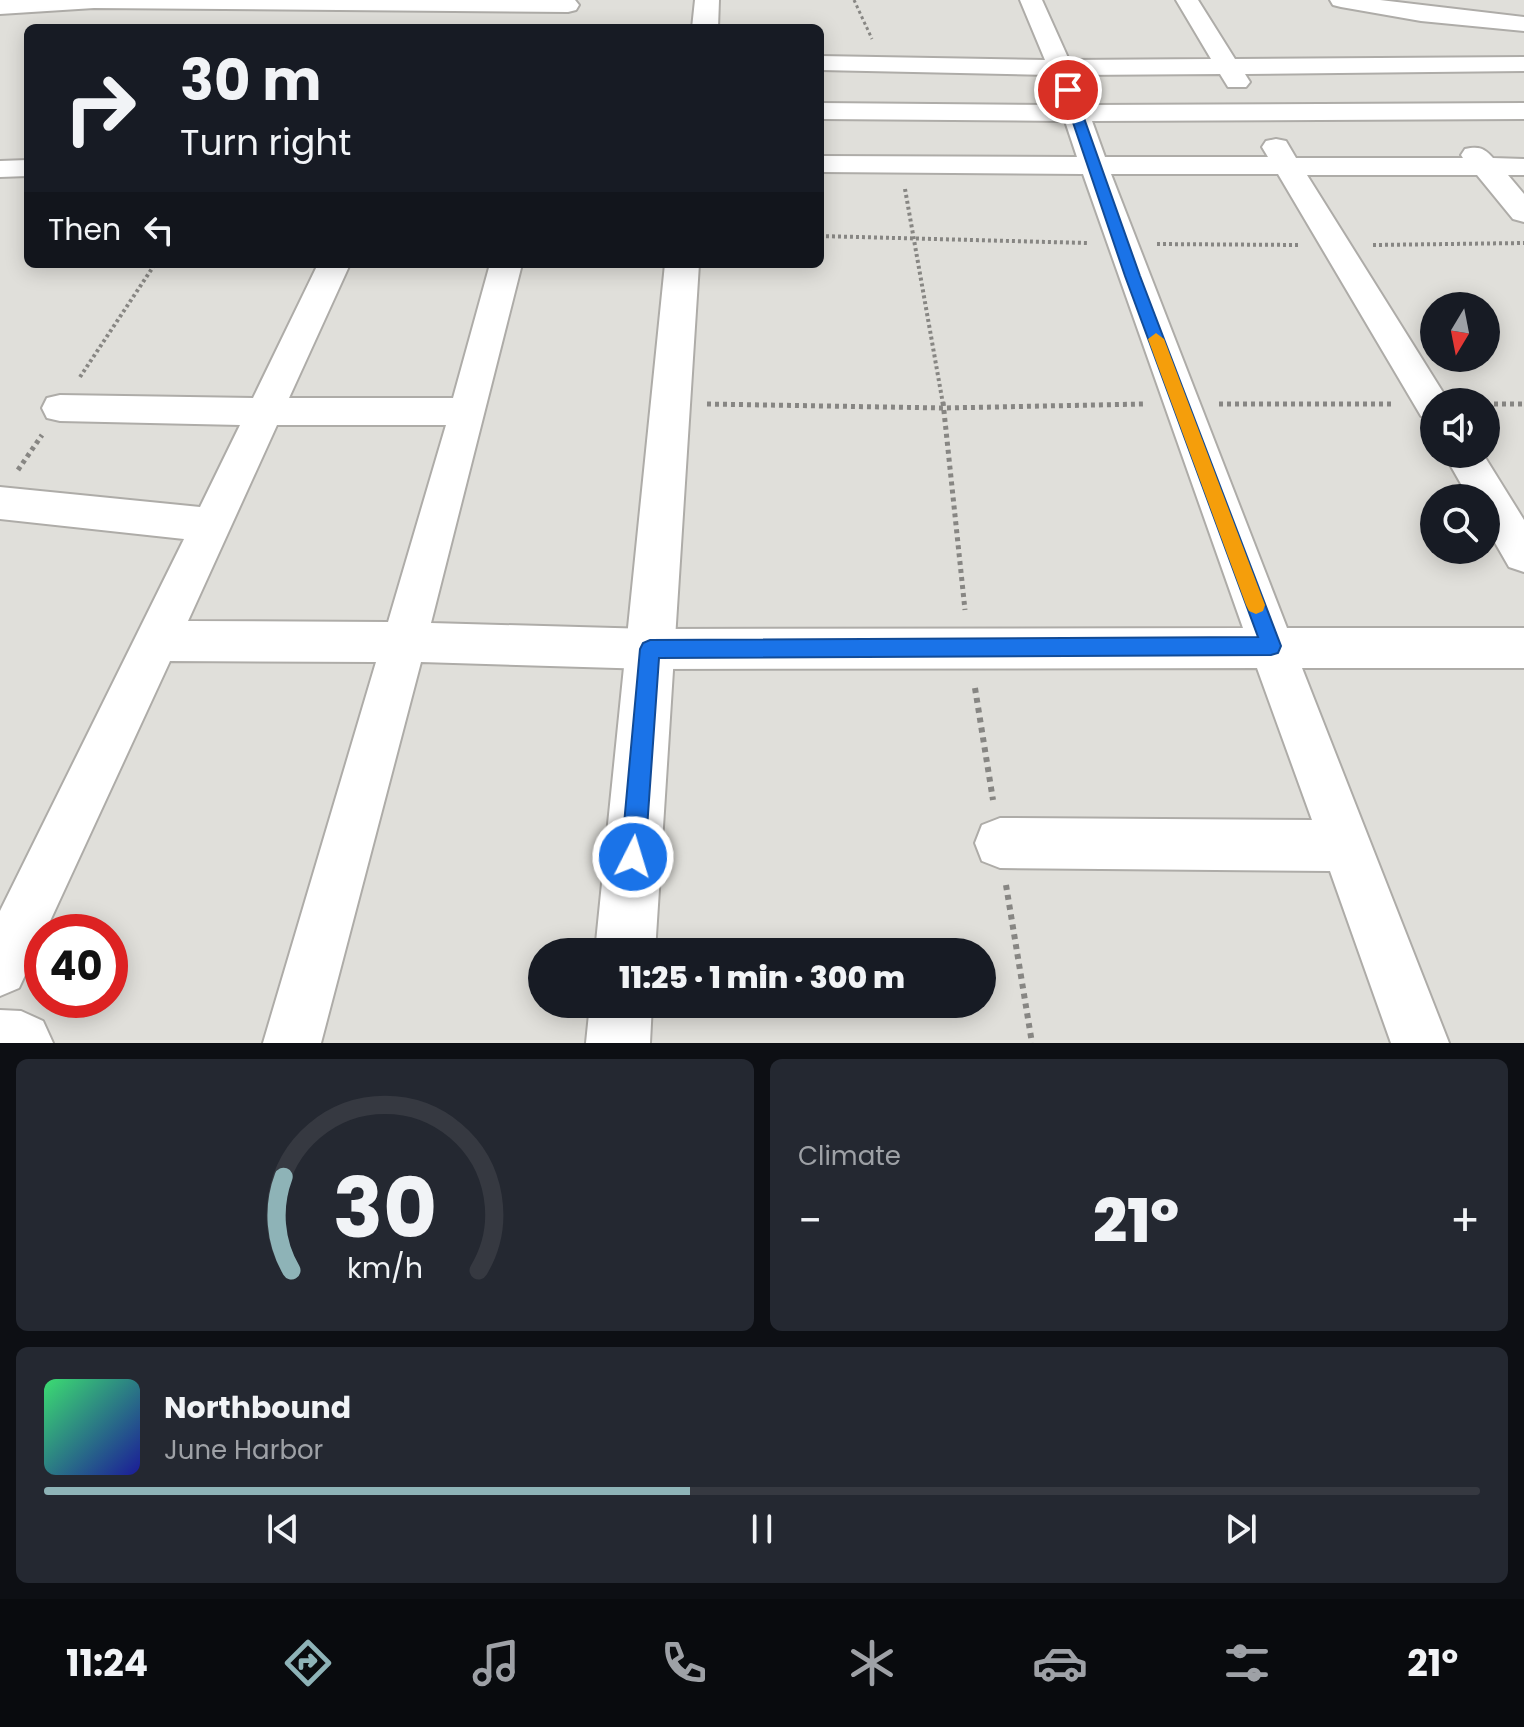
<!DOCTYPE html>
<html lang="en">
<head>
<meta charset="utf-8">
<style>
  body { margin:0; font-family:Poppins,sans-serif; background:#242831; color:#f1f3f6; height:100vh; display:flex; flex-direction:column; font-size:30px; white-space:nowrap }
  * { box-sizing:border-box; margin:0 }
  p { font-size:26px; color:#9ea1a6 }
  .icon { flex:none; width:44px; height:44px; fill:none; stroke:currentColor; stroke-width:2; stroke-linecap:round; stroke-linejoin:round }
  .map { position:relative; height:1043px; overflow:hidden }
  .side { display:flex; flex-direction:column; gap:16px; padding:16px; background:#0d0f14; flex:1 }
  .side>* { flex:none }
  .hud { position:absolute; left:24px; top:24px; width:800px; height:244px; border-radius:12px; box-shadow:0 4px 20px #0003; background:#171b24; color:#f1f3f6; overflow:hidden }
  .needle { width:52px; rotate:190deg }
  .buttons { position:absolute; left:1420px; top:292px; display:grid; gap:16px }
  .buttons a { display:grid; place-items:center; width:80px; height:80px; border-radius:50%; background:#171b24; box-shadow:0 4px 20px #0003; font-size:40px }
  .speed { position:absolute; left:24px; top:914px; display:flex; gap:16px; font-size:40px; font-weight:700; text-align:center }
  .speed>* { display:grid; place-content:center; width:104px; height:104px; border-radius:50%; background:#171b24; box-shadow:0 4px 20px #0003; line-height:1 }
  .speed .limit { border:12px solid #d22; background:#fff; color:#111 }
  .pin { position:absolute; display:grid; place-items:center; width:68px; height:68px; color:#fff; margin:-34px; border:4px solid #fff; border-radius:50%; box-shadow:0 2px 8px #0007 }
  .me { position:absolute; width:88px; margin:-44px; rotate:5deg; stroke-linejoin:round; filter:drop-shadow(0 0 6px #0008) }
  .turn { display:flex; align-items:center; gap:28px; height:168px; padding:0 24px; font-size:36px }
  .turn .icon { width:104px; height:104px; stroke-width:2.5 }
  .turn b { display:block; font-size:56px; line-height:68px }
  .then { display:flex; align-items:center; height:76px; padding:0 24px; background:#0003; gap:16px; font-size:30px }
  .big { font-size:60px; font-weight:800; line-height:1.1 }
  .side .tile { flex:1; display:flex; flex-direction:column; justify-content:center; gap:12px; min-width:0; padding:0 28px; border-radius:12px; background:#242831 }
  .side .dial { align-items:center; gap:0 }
  .dial svg { height:208px; overflow:visible; fill:none; stroke:#363941; stroke-width:7; stroke-linecap:round; text-anchor:middle }
  .dial text { fill:#f1f3f6; stroke:none }
  .song { display:flex; align-items:center; gap:24px }
  .cover { width:96px; height:96px; border-radius:12px; background:linear-gradient(135deg,hsl(140 70% 55%),hsl(240 70% 35%)) }
  .played { height:8px; border-radius:4px; background:linear-gradient(90deg,#8eb3b7 45%,#363941 45%) }
  .keys { display:flex; justify-content:space-around; direction:ltr }
  .heat { display:flex; justify-content:space-between; align-items:center; font-size:44px; direction:ltr }
  .side .tiles { flex:1; display:grid; gap:16px; grid-template-columns:1fr 1fr }
  .tile:last-child { grid-column:span 2 }
  .trip { position:absolute; left:528px; top:938px; width:468px; height:80px; border-radius:40px; background:#171b24; box-shadow:0 4px 20px #0003; font-weight:800; line-height:80px; text-align:center }
  .tab-bar { display:flex; height:128px; justify-content:space-around; align-items:center; background:#090b0e; color:#9ea1a6 }
  .tab-bar .icon { width:56px; height:56px }
  .tab-bar .current { color:#8eb3b7 }
  .tab-bar b { font-size:36px; color:#f1f3f6 }
  .map>svg:first-child { display:block }
  .lines { fill:none; stroke-linecap:round; stroke-linejoin:round }
  .minor-casing { stroke:#aeaca8; stroke-width:4 }
  .tertiary-casing { stroke:#aeaca8; stroke-width:4 }
  .path-far3 { stroke:#878683; stroke-width:3; stroke-dasharray:3 3; stroke-linecap:butt }
  .path-far2 { stroke:#878683; stroke-width:4; stroke-dasharray:3 3; stroke-linecap:butt }
  .path-far1 { stroke:#878683; stroke-width:5; stroke-dasharray:4 4; stroke-linecap:butt }
  .path { stroke:#878683; stroke-width:6; stroke-dasharray:5 5; stroke-linecap:butt }
  .minor { fill:#fff; fill-rule:evenodd }
  .tertiary { fill:#fff; fill-rule:evenodd }
  .route { fill:#1a73e8; stroke:#114b97; stroke-width:2 }
  .slow { fill:#f59e0b }
</style>
</head>
<body>
<div class="map">
<svg width="1524" height="1043" viewBox="0 0 1524 1043">
  <rect width="100%" height="100%" fill="#e0dfda"/>
  <g class="lines">
    <g class="minor-casing">
      <path id="minor" d="M0,0H575L579,5L576,10L568,12L94,8L0,14Z
        M1020,0H1042L1069,60L1211,59L1176,0H1198L1235,59L1524,57V71L1245,74L1250,82L1246,87H1228L1220,74L1075,75L1086,105L1524,103V119L1092,121L1105,157H1268L1262,147L1266,141L1276,139L1286,141L1296,158H1463L1461,155L1465,149C1479,146 1484,148 1493,158L1524,159V175H1508L1524,194V222L1513,219L1477,175H1307L1449,402H1434V420L1421,416L1278,174H1111L1287,628H1524V668H1302L1449,1043H1391L1330,871L1000,868L982,861L975,843L982,825L1000,818L1312,820L1257,668L650,669L421,662L321,1043H263L376,662L170,661L45,932H42V939L19,988L0,996V911L184,539L0,519V487L200,507L240,425L60,421L47,418L42,408L47,398L60,395L253,398L318,264H350L289,398H453L490,264H522L431,623L650,629L1243,628L1083,174L820,172V156L1077,157L1065,121L820,119V103L1060,105L1050,75L820,70V56L1045,60ZM277,425H446L388,622L188,621Z
        M1330,0H1380L1524,17V31L1421,21L1341,7L1333,5Z
        M28,160V176L0,177V161Z
        M1444,454H1483L1524,520V572L1509,567L1486,527V498H1469Z"/>
    </g>
    <g class="tertiary-casing">
      <path id="tertiary" d="M695,0H719L718,28H692Z
        M665,264H699L655,952H595Z
        M590,1004H652L650,1043H586Z
        M0,1010L21,1011L43,1021L53,1043H0Z"/>
    </g>
    <path class="path-far3" d="M854,0L872,39"/>
    <path class="path-far2" d="M905,189L943,404
      M820,236L1087,243
      M1157,244L1299,245
      M1373,245L1524,243
      M80,377L155,264"/>
    <path class="path-far1" d="M943,402L965,610
      M707,404L944,408L1145,404
      M1219,404H1393
      M1486,404H1524
      M18,470L42,435"/>
    <path class="path" d="M975,688L993,800
      M1006,885L1032,1043"/>
    <use href="#minor" class="minor"/>
    <use href="#tertiary" class="tertiary"/>
  </g>
  <path class="route" d="M1068,87L1074,90L1140,276L1281,646L1278,653L1271,655L659,658L645,857L641,866L633,869L625,866L621,857L640,649L643,643L650,640L1258,637L1125,276L1062,90Z"/>
  <path class="slow" d="M1156,333L1164,339L1265,605L1263,611L1256,614L1249,611L1246,605L1148,339Z"/>
</svg>
<div class="buttons">
<a><svg class="needle" viewBox="-14 -14 28 28"><path d="M0-13l5 13h-10z" fill="#e53935"/><path d="M0 13l5-13h-10z" fill="#9ea1a6"/></svg></a>
<a><svg class="icon" aria-label="sound" viewBox="0 0 24 24"><path d="M4 9h4l5-4v14l-5-4H4zM17 9q2 3 0 6"/></svg></a>
<a><svg class="icon" aria-label="search" viewBox="0 0 24 24"><circle cx="10" cy="10" r="6"/><path d="M15 15l6 6"/></svg></a>
</div>
<div class="speed"><div class="limit">40</div></div>
<div class="pin" style="left:1068px;top:90px;background:#d93025"><svg class="icon" aria-label="arrive" viewBox="0 0 24 24"><path d="M6 21V4h12l-3 4 3 4H6"/></svg></div>
<svg class="me" style="left:633px;top:857px" viewBox="-20 -20 40 40"><circle r="17" fill="#1a73e8" stroke="#fff" stroke-width="3"/><path d="M0-11L8 9 0 5-8 9z" fill="#fff"/></svg>
<div class="trip">11:25 · 1 min · 300 m</div>
<div class="hud">
<div class="turn"><svg class="icon" aria-label="right" viewBox="0 0 24 24"><path d="M7 20v-9h11M14 6l5 5-5 5"/></svg><div><b>30 m</b>Turn right</div></div>
<div class="then">Then<svg class="icon" aria-label="left" viewBox="0 0 24 24"><path d="M17 20v-9H6M10 6l-5 5 5 5"/></svg></div>
</div>
</div>
<section class="side">
<div class="tiles">
<div class="tile dial"><svg viewBox="0 0 100 80">
<path d="M14 69A42 42 0 1 1 86 69"/>
<path d="M14 69A42 42 0 0 1 11 33" stroke="#8eb3b7"/>
<text x="50" y="56" font-size="32" font-weight="700">30</text>
<text x="50" y="72" font-size="11">km/h</text>
</svg></div>
<div class="tile"><p>Climate</p>
<div class="heat"><a>−</a><b class="big">21°</b><a>+</a></div>
</div>
<div class="tile">
<div class="song"><i class="cover"></i><div><b>Northbound</b><p>June Harbor</p></div></div>
<div class="played"></div>
<div class="keys"><svg class="icon" aria-label="previous" viewBox="0 0 24 24"><path d="M18 5L8 12l10 7zM5 5v14"/></svg><svg class="icon" aria-label="pause" viewBox="0 0 24 24"><path d="M8 5v14M16 5v14"/></svg><svg class="icon" aria-label="next" viewBox="0 0 24 24"><path d="M6 5l10 7-10 7zM19 5v14"/></svg></div>
</div>
</div>
</section>
<nav class="tab-bar">
<b>11:24</b>
<svg class="icon current" aria-label="directions" viewBox="0 0 24 24"><path d="M12 3l9 9-9 9-9-9zM9 14v-3h6M13 9l2 2-2 2"/></svg>
<svg class="icon" aria-label="music" viewBox="0 0 24 24"><path d="M9 18V5l10-2v13"/><circle cx="6" cy="18" r="3"/><circle cx="16" cy="16" r="3"/></svg>
<svg class="icon" aria-label="phone" viewBox="0 0 24 24"><path d="M5 4h4l2 5-3 2q2 4 5 5l2-3 5 2v4C11 20 4 13 5 4z"/></svg>
<svg class="icon" aria-label="climate" viewBox="0 0 24 24"><path d="M12 3v18M4 7l16 10M4 17L20 7"/></svg>
<svg class="icon" aria-label="car" viewBox="0 0 24 24"><path d="M5 17H2v-5l4-1 3-4h7l3 4 3 1v5h-3M9 17h6M6 11h13"/><circle cx="7" cy="17" r="2"/><circle cx="17" cy="17" r="2"/></svg>
<svg class="icon" aria-label="filters" viewBox="0 0 24 24"><path d="M4 7h16M4 17h16"/><circle cx="9" cy="7" r="2"/><circle cx="15" cy="17" r="2"/></svg>
<b>21°</b>
</nav>
</body>
</html>
